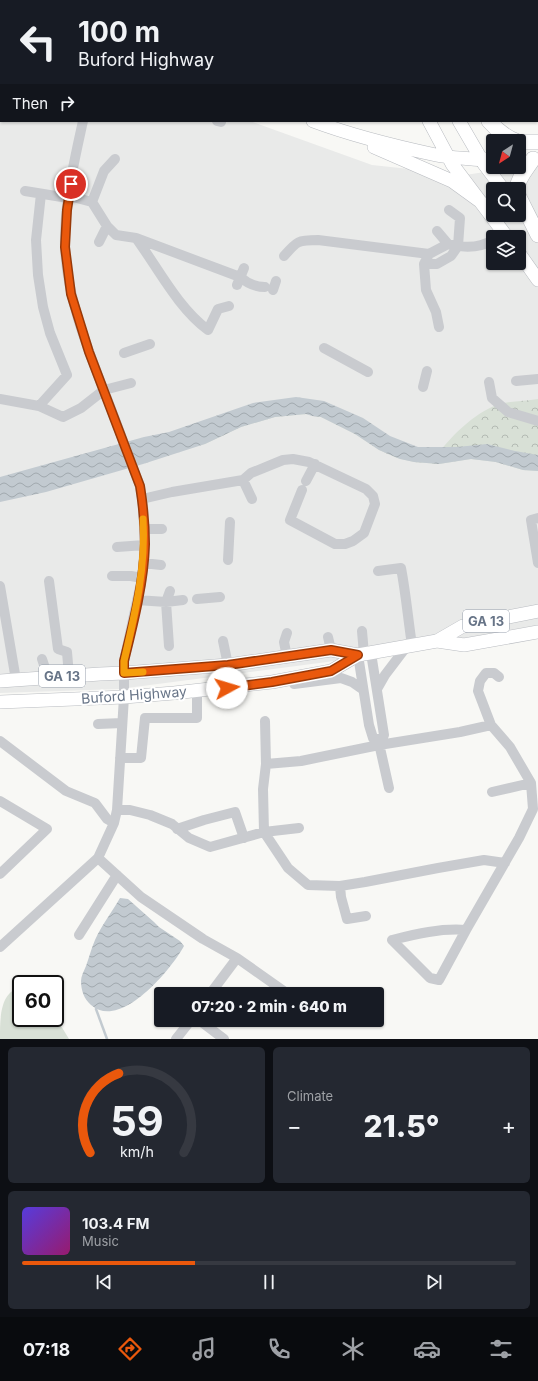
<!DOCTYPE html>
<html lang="en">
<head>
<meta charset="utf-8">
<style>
  body { margin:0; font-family:Inter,sans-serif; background:#242831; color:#f1f3f6; height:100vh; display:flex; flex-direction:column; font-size:15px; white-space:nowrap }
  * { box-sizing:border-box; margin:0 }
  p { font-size:13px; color:#9ea1a6 }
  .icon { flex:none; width:22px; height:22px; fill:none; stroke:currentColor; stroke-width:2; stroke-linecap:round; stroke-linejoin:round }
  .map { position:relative; height:1039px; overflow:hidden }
  .panel { display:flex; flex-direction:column; gap:8px; padding:8px; background:#0d0f14; flex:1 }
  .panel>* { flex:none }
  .banner { position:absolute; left:0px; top:0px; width:538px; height:122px; box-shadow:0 1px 3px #0004; background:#171b24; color:#f1f3f6; overflow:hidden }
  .needle { width:26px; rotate:216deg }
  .fabs { position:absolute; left:486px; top:134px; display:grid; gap:8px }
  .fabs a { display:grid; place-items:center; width:40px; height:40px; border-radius:4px; background:#171b24; box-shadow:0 1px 3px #0004; font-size:20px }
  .speed { position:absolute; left:12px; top:975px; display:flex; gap:8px; font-size:20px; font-weight:700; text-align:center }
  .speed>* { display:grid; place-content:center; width:52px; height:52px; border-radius:50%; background:#171b24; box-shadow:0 1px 3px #0004; line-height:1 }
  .speed .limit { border:2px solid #111; border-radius:6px; background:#fff; color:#111 }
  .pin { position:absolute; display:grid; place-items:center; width:34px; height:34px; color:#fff; margin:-17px; border:2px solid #fff; border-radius:50%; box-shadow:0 1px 4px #0007 }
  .me { position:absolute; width:44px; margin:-22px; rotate:84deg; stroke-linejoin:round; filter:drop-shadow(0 0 3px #0008) }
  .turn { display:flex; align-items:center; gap:14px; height:84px; padding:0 12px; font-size:18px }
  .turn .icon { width:52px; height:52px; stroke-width:2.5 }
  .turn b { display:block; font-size:28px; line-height:34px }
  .then { display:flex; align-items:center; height:38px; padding:0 12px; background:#0003; gap:8px; font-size:15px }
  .big { font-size:30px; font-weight:800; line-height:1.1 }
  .panel .widget { flex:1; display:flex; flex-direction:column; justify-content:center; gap:6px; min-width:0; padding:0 14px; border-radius:6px; background:#242831 }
  .panel .dial { align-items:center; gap:0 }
  .dial svg { height:104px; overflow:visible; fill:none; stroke:#363941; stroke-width:7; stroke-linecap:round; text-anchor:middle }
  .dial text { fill:#f1f3f6; stroke:none }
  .song { display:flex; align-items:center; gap:12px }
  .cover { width:48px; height:48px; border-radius:6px; background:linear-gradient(135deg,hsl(250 70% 55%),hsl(320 70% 35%)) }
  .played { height:4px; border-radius:2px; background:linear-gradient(90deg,#ea580c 35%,#363941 35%) }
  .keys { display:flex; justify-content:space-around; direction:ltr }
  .heat { display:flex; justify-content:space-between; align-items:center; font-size:22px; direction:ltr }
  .panel .tiles { flex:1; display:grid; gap:8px; grid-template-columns:1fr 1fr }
  .widget:last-child { grid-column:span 2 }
  .trip { position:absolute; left:154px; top:987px; width:230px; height:40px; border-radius:4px; background:#171b24; box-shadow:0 1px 3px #0004; font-weight:800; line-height:40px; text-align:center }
  .menu { display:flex; height:64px; justify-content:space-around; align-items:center; background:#090b0e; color:#9ea1a6 }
  .menu .icon { width:28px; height:28px }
  .menu .selected { color:#ea580c }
  .menu b { font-size:18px; color:#f1f3f6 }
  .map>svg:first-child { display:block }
  .built { fill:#e9eae9; fill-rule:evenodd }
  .green { fill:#d8e0d6 }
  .forest { fill:url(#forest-crowns) }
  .water { fill:url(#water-waves) }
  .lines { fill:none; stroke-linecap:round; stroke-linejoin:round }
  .stream { stroke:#c2cad0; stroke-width:2.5 }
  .major-casing { stroke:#b9bcc1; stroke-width:14 }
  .highway-casing { stroke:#b9bbbf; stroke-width:16 }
  .minor { stroke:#c9cbcf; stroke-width:10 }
  .major { stroke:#fff; stroke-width:13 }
  .highway { stroke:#fff; stroke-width:15 }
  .route-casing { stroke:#983908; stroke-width:10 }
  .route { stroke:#ea580c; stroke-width:7 }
  .slow { stroke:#f59e0b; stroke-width:7 }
  .labels { text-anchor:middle; stroke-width:4; stroke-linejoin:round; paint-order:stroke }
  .shield { fill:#fff; stroke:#959eab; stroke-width:1 }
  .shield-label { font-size:13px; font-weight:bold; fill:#677487 }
  .street-label { font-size:14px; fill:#677487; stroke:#fff }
</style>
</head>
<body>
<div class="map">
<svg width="538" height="1039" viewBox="0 0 538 1039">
  <defs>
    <pattern id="forest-crowns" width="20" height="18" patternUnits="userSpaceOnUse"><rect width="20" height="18" fill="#d8e0d6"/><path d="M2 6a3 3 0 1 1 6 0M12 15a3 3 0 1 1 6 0" fill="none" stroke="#b3bab3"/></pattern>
    <pattern id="water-waves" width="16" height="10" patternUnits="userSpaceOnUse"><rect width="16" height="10" fill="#c2cad0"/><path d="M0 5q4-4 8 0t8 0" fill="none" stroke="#a1a9ae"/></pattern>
  </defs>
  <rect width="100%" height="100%" fill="#f8f8f5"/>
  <path class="built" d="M0,65L1,121H250L372,165L465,175L538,164V625L327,662L119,689L0,693ZM493,189H519V215H493ZM493,237H519V263H493Z"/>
  <path class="green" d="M21,987V1018H55V1016L69,1039H0C0,1017 0,992 21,987Z"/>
  <path class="forest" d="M538,399V471L523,470L496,462L471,459L439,464L414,462L397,458L379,450L355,434L321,417L306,414L275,417L241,427L205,444L0,485L308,407L437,455C452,435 479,408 504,403C515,401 527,401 538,399Z"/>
  <path class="water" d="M296,397L324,401L363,418L390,436L418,447H457L487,444L515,451L538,455V471L523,470L496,462L471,459L439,464L414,462L400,459L379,450L355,434L321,417L312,416L306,414L275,417L241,427L205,444L143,464L46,492L0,502V477L144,437L169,432L253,403Z
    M120,898L128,899L154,922L159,927L180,941L184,946C171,970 120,1031 91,1005C84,999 81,990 81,981C81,976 84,971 86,966C89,958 91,949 95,940C101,926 112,912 120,898Z"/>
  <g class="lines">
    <path class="stream" d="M96,1009L107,1039"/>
    <g class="major-casing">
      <path id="major" d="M379,0L380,1
        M0,47H1
        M313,121C353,136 394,146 436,155C451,158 467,158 482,160
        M429,121L452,164L507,237
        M459,121L484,164L503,189
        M374,147L452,181L481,202
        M519,253L538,280
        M437,641L463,626L538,611
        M0,681L100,674L124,673L228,665L331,650L358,655L437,641L464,645L538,632
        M0,702L124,697L174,693L272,682L331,671L358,655"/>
    </g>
    <g class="highway-casing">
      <path id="highway" d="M141,0L148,1
        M397,0L404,1
        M436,0L437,1
        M0,24H1
        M537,24H538
        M537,56L538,57
        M537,91H538
        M489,121C497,130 505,137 516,141
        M519,142H538
        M482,160H493
        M517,189C518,177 527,169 533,159
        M519,197L538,235"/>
    </g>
    <path class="minor" d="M217,121L221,122
      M25,191L68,198
      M41,194L36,240L38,275L43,307L50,333L67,375L39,406L63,417L81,408L104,390L131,383
      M69,196L92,202L104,171L115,159
      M92,202L107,226L99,242
      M107,226L116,235L136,238C158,268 178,308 208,330L218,309L229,306
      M437,231L448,244
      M136,238L240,277C248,284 255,287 265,287
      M284,256C297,241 298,240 318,240L429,254
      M424,264H437L451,256L458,246L460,218L449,210
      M237,285L244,268
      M273,290L276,281
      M439,327L436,312L426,290L424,264L429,254L448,244C463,248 480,248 493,240
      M324,348L368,372
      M124,353L150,344
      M516,381L538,379
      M489,382L492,398L508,412L538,421
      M423,387L427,371
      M0,399L39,406
      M243,480L252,499
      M306,481L315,464
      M142,499L172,492L243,480L251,473L283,460L293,459L309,462L366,489L373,496L375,504L364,533L353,541L345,544H335L290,520L302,490
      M538,518L531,520L538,563
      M144,529H162
      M117,547L145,545
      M228,560L230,522
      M143,563L161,565
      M378,571L401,568C406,594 408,619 412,645
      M112,576H131L142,578
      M49,581L58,649L67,652L69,676
      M0,586L16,680
      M197,599L220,597
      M137,600L166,602L183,600
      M362,631L364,654
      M328,637L331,650
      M223,641L228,665
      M169,646L166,602L170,591
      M371,653L384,735L379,745
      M358,655L369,725L373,738L379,745
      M287,657L284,642L287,633
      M42,659L45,668V678
      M294,684L341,678L352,682L362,689
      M377,689L385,675L407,646
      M265,721L266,764
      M98,724L122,723
      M491,725L478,691L480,681L486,673H494L499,677
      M378,739L389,788
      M0,741L66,791L95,803L107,819L114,823
      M120,758H139
      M141,758L145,718H197V691
      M492,792L531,783
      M0,801L47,829L0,874
      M117,810H130L150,815L172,824L189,838L210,847L264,832L299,828
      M177,829L204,820L235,812L244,838
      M98,858L141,897L203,939L237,958L210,994
      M340,886L341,897L347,919L366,916
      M79,935L117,875
      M392,940L430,978L439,980L466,930L519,838L533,809L531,783L510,747L491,725L460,732L379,745L301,761L266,764L263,789L264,832L288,868L308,885L340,886L365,882L438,868L484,860L505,863
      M392,940C416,934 441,928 466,930
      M0,947L98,858L114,823L117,810L124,697V661L142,578L145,545L143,506L140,486C129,458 119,429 108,401C89,352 67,300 65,247C64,204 74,162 83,121
      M237,958L288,994
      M199,1020L224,1039
      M176,1039L191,1020"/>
    <use href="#major" class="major"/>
    <use href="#highway" class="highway"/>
  </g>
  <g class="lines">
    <g class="route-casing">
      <path id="route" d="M71,184L67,210L65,247L71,294L89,352L140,486C143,505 145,525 145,544C144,582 133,625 124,661V673L228,665L331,650L358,655L331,671L272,682L227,688"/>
    </g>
    <use href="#route" class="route"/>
    <path class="slow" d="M143,519C146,568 135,614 124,661V673L143,672"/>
  </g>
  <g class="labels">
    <g class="shield">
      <rect x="463" y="610" width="46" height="22" rx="3"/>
      <rect x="39" y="665" width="46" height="22" rx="3"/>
    </g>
    <g class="shield-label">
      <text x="486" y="626">GA 13</text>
      <text x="62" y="681">GA 13</text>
    </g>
    <g class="street-label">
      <text transform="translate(134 695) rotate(-4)" y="5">Buford Highway</text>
    </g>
  </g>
</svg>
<div class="fabs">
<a><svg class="needle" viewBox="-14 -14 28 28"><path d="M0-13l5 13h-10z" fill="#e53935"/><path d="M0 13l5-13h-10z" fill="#9ea1a6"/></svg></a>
<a><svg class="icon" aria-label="search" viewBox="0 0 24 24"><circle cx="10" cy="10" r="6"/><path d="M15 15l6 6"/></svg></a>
<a><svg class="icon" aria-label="layers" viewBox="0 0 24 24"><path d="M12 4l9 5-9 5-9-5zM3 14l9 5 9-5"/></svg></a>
</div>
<div class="speed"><div class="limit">60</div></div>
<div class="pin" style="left:71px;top:184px;background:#d93025"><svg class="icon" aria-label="arrive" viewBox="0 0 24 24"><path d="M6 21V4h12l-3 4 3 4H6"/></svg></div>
<svg class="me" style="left:227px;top:688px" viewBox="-20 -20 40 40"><circle r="19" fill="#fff"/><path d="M0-13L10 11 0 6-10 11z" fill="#ea580c"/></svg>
<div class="trip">07:20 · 2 min · 640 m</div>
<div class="banner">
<div class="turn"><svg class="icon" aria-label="left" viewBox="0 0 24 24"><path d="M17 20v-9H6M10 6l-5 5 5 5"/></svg><div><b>100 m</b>Buford Highway</div></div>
<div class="then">Then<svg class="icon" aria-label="right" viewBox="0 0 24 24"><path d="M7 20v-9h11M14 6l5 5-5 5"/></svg></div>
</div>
</div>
<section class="panel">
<div class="tiles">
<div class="widget dial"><svg viewBox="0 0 100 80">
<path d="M14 69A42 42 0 1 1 86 69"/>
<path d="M14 69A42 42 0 0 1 36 8" stroke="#ea580c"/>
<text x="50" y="56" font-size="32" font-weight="700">59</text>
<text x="50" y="72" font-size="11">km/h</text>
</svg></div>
<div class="widget"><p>Climate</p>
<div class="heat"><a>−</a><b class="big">21.5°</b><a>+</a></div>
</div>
<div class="widget">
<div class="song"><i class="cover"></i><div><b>103.4 FM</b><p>Music</p></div></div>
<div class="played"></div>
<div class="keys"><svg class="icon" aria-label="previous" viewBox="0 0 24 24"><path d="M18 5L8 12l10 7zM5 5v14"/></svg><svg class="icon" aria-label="pause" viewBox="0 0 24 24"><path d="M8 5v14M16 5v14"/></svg><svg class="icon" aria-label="next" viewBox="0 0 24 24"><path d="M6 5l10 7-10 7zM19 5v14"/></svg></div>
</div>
</div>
</section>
<nav class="menu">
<b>07:18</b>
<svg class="icon selected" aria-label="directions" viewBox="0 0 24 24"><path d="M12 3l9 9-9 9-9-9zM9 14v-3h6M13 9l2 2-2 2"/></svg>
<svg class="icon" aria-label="music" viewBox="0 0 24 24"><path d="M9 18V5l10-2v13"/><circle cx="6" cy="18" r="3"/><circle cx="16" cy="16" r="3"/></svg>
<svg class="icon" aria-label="phone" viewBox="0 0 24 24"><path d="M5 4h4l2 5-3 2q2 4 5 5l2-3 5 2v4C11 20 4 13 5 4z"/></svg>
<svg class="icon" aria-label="climate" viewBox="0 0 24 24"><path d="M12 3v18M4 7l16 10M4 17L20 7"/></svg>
<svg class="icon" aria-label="car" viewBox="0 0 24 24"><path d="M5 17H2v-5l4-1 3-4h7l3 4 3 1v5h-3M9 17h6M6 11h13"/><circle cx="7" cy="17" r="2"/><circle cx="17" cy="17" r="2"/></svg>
<svg class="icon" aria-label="filters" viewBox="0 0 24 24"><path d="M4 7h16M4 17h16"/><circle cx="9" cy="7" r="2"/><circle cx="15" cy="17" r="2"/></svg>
</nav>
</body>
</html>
